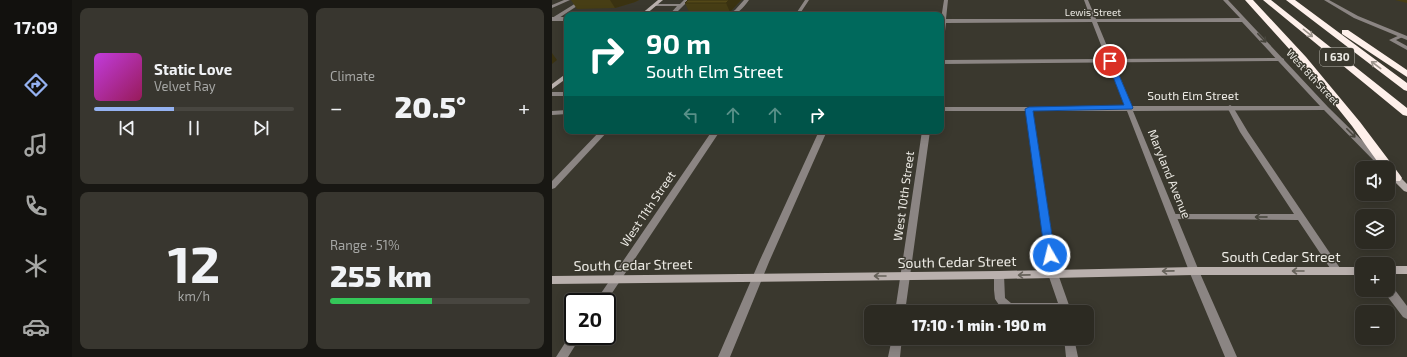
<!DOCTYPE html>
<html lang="en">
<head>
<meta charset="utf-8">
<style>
  body { margin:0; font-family:"Exo 2",sans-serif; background:#38362f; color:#f1f3f6; height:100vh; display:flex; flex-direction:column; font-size:15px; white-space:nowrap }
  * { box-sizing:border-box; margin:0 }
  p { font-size:13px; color:#a6a7a5 }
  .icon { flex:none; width:22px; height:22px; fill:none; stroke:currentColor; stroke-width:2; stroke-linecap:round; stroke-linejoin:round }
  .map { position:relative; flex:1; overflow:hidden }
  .details { display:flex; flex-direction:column; gap:8px; padding:8px; background:#181713; width:480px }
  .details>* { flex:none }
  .top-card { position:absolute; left:12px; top:12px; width:380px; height:122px; border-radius:8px; box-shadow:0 2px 10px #0003,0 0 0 1px #484640; background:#00695c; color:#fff; overflow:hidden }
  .buttons { position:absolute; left:803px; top:161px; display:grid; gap:8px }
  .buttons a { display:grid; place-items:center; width:40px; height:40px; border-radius:8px; background:#2c2a22; box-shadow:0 2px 10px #0003,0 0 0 1px #484640; font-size:20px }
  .speed { position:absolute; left:12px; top:293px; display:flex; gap:8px; font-size:20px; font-weight:700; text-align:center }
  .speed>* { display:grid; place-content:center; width:52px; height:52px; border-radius:50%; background:#2c2a22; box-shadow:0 2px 10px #0003,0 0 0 1px #484640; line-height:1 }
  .speed .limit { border:2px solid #111; border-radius:6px; background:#fff; color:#111 }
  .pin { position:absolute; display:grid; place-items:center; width:34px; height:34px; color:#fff; margin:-17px; border:2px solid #fff; border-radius:50%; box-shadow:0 1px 4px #0007 }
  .me { position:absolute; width:44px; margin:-22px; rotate:352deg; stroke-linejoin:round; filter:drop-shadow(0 0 3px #0008) }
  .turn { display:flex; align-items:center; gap:14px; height:84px; padding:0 16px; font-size:18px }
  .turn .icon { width:52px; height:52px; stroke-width:2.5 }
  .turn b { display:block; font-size:28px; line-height:34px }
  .lanes { display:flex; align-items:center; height:38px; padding:0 16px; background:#0003; justify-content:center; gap:20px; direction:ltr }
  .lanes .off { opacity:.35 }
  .big { font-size:30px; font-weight:800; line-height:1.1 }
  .details .tile { flex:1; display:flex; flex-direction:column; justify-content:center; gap:6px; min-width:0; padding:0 14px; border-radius:8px; background:#38362f }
  .details .dial { align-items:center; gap:0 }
  .dial b { font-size:52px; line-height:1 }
  .song { display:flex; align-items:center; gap:12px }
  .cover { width:48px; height:48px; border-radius:6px; background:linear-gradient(135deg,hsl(290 70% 55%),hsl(330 70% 35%)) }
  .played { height:4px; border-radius:2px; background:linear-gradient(90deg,#95b2f1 40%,#484640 40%) }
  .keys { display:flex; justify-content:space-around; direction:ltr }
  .heat { display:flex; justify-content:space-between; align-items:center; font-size:22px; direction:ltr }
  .charge { height:6px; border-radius:3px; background:linear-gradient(90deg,#34c759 51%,#484640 0) }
  .details .tiles { flex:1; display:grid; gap:8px; grid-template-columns:repeat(2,1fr) }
  .trip { position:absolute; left:312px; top:305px; width:230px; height:40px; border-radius:8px; background:#2c2a22; box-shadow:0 2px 10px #0003,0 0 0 1px #484640; font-weight:800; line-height:40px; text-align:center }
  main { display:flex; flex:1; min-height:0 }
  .menu { display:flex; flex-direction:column; width:72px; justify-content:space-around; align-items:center; background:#12110e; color:#a6a7a5 }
  .menu .icon { width:28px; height:28px }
  .menu .active { color:#95b2f1 }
  .menu b { font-size:18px; color:#f1f3f6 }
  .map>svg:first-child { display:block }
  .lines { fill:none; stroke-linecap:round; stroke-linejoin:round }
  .lane { fill:#8b8583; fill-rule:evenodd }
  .street { fill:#8b8583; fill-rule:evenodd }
  .secondary { fill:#b9b0ad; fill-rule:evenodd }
  .highway { fill:#fef0eb; fill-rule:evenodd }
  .wall { fill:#473e15 }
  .shaded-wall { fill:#3a3211 }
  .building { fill:#534818; stroke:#3a3211 }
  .oneway { stroke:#9c948c }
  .oneway2 { stroke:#46443b }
  .oneway3 { stroke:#66625a }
  .route { fill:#1a73e8; stroke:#114b97 }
  .labels { text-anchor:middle; stroke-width:3; stroke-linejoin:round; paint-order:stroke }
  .far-street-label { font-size:10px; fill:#eceae4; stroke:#3a382e }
  .shield { fill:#3a382e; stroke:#b7b5ad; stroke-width:1 }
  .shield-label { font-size:11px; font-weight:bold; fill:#eceae4 }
  .street-label { font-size:12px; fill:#eceae4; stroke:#3a382e }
  .near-street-label { font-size:14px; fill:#eceae4; stroke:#3a382e }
</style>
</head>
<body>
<main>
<nav class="menu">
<b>17:09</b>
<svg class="icon active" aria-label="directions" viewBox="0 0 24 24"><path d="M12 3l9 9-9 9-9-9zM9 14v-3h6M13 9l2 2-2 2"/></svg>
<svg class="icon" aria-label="music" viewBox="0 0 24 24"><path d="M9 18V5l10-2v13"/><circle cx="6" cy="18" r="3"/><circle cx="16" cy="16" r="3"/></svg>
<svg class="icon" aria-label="phone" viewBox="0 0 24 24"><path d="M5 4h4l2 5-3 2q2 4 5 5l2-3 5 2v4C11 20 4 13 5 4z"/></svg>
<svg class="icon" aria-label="climate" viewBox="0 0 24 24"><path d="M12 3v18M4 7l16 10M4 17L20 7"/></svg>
<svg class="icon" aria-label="car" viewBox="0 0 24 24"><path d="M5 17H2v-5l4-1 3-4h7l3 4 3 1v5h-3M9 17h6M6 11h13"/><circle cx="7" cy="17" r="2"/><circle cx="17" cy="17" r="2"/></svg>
</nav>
<section class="details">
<div class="tiles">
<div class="tile">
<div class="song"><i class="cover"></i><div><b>Static Love</b><p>Velvet Ray</p></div></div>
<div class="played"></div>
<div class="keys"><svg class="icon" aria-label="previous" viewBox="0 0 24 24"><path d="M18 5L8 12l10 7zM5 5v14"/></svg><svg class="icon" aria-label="pause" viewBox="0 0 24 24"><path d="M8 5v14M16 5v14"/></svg><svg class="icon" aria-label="next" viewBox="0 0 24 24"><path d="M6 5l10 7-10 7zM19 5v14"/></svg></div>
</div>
<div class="tile"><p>Climate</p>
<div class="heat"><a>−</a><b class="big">20.5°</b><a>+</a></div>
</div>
<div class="tile dial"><b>12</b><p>km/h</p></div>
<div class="tile"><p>Range · 51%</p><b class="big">255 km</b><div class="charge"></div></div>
</div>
</section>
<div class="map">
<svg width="855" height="357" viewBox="0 0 855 357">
  <rect width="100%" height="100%" fill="#3a382e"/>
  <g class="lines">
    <path class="lane" d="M12,0H18L0,8V5Z
      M29,0H34L4,20H0V18Z
      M132,0H137L122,15H117L125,6H103L101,5L103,4H128Z
      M192,0H197C191,8 186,15 175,15L183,10Z
      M848,35L853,36L844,40L855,46V50L837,40Z
      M730,58L732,59V61L389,64V60Z
      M0,92H15V96H0Z
      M678,105L681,107L696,132L788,268L790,271L788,274L785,275L782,274L746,220L618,219L617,217L618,215L621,214H742L688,132L675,107Z
      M477,107L480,109L506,274L518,308L517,311L515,312L454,311L447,305L443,299L442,290V275L444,272L447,271L450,272L452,275L453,298L459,303H506L496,274L474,109Z
      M48,131H56L3,188L0,189V181Z
      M267,131H275L217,262L178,357H166L207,262Z
      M836,285L840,286L855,306V319L851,317L832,292L831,290H836Z
      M512,338H522L526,357H514Z"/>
    <path class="street" d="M253,0H257L247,15H243Z
      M392,0H396L394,19H539L532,0H536L544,19L688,18L671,0H676L776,107L838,168L836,170V168H829L772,110L581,111L647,271L685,357H673L637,271L575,111H389V107H573L540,22L394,23L392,39L389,41V19ZM545,22H690L768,106H580Z
      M772,0H777L806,16L855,36V40L802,18Z
      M0,17H15V21H0Z
      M15,110V114L0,115V111Z
      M160,131H168L54,302H43Z
      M370,131H378L353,312H343Z
      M20,332L21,336H29L16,357H4Z
      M340,338H350L348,357H336Z"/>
    <path class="secondary" d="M106,0H111L93,15H88Z
      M15,73V78L0,89V84Z
      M844,175L847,176L855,184V192L852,191L841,180L840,178L841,176Z
      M836,266H855V274H836Z
      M642,267H810V275H642L447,279L0,284V276L447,271Z"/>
    <path class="highway" d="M693,0H701L754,57L808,122L848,175L850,178L848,181H840L836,176V168H830L800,126L748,61Z
      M711,0H719L855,108V116L851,115Z
      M734,0H743L855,83V91L852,90Z
      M790,30H796L855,70V77L790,34Z"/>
  </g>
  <path class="wall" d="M19,0H87L83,2L63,8L25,9Z
    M136,0H189L178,12H137L133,3Z
    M843,0H855V3Z"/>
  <path class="shaded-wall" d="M58,0H87L83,2L63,8Z
    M177,0H189L178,12L174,3Z
    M0,53L5,60L0,64Z"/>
  <path class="building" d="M136,0H177L174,3H133Z"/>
  <defs><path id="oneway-shaft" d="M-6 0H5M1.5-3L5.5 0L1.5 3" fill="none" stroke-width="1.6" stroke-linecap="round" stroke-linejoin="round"/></defs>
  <g class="oneway">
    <use href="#oneway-shaft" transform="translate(756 33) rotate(39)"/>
    <use href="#oneway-shaft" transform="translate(824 65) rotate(-143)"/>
  </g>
  <g class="oneway2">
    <use href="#oneway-shaft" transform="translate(710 38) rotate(46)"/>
    <use href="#oneway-shaft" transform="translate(799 133) rotate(45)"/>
    <use href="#oneway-shaft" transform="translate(709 217) rotate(-180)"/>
  </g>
  <g class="oneway3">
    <use href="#oneway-shaft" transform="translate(616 271) rotate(179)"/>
    <use href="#oneway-shaft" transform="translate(746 271) rotate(-180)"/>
    <use href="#oneway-shaft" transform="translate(472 275) rotate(179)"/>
    <use href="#oneway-shaft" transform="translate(328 276) rotate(180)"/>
  </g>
  <path class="route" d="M558,59L561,61L581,108L580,109L481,111L503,255L502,258L498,259L494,258L493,255L473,109L477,107L572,105L555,61Z"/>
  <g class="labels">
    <g class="far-street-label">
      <text x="541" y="16">Lewis Street</text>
      <text transform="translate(761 77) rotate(47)" y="4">West 8th Street</text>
    </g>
    <rect class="shield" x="768" y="48" width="34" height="18" rx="3"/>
    <g class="shield-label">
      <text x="785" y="61">I 630</text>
    </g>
    <g class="street-label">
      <text x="641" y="100">South Elm Street</text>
      <text transform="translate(617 174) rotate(68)" y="4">Maryland Avenue</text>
      <text transform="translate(352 196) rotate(-82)" y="4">West 10th Street</text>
      <text transform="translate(96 209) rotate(-56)" y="4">West 11th Street</text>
    </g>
    <g class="near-street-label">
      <text x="729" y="262">South Cedar Street</text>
      <text transform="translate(405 262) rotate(-1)" y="5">South Cedar Street</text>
      <text transform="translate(81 265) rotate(-1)" y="5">South Cedar Street</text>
    </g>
  </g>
</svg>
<div class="buttons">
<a><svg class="icon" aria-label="sound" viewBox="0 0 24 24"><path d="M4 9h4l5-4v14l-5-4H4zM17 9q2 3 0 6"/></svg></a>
<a><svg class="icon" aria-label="layers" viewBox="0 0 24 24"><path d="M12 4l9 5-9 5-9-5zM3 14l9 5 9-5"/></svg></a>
<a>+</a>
<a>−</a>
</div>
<div class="speed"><div class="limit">20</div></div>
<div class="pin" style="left:558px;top:61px;background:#d93025"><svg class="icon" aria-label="arrive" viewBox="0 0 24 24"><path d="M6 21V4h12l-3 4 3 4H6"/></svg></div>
<svg class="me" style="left:498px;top:255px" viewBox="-20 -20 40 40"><circle r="17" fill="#1a73e8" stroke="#fff" stroke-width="3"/><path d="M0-11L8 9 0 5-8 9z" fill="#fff"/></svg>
<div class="trip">17:10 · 1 min · 190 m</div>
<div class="top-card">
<div class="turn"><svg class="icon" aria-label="right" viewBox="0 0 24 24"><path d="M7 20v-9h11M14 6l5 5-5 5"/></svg><div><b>90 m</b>South Elm Street</div></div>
<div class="lanes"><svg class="icon off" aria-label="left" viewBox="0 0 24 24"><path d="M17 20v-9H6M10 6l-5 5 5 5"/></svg><svg class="icon off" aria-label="ahead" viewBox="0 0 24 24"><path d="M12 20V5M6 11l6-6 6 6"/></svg><svg class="icon off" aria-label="ahead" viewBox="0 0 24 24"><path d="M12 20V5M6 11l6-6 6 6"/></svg><svg class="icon" aria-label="right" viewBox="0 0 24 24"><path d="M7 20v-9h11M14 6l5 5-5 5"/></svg></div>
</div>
</div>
</main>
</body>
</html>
